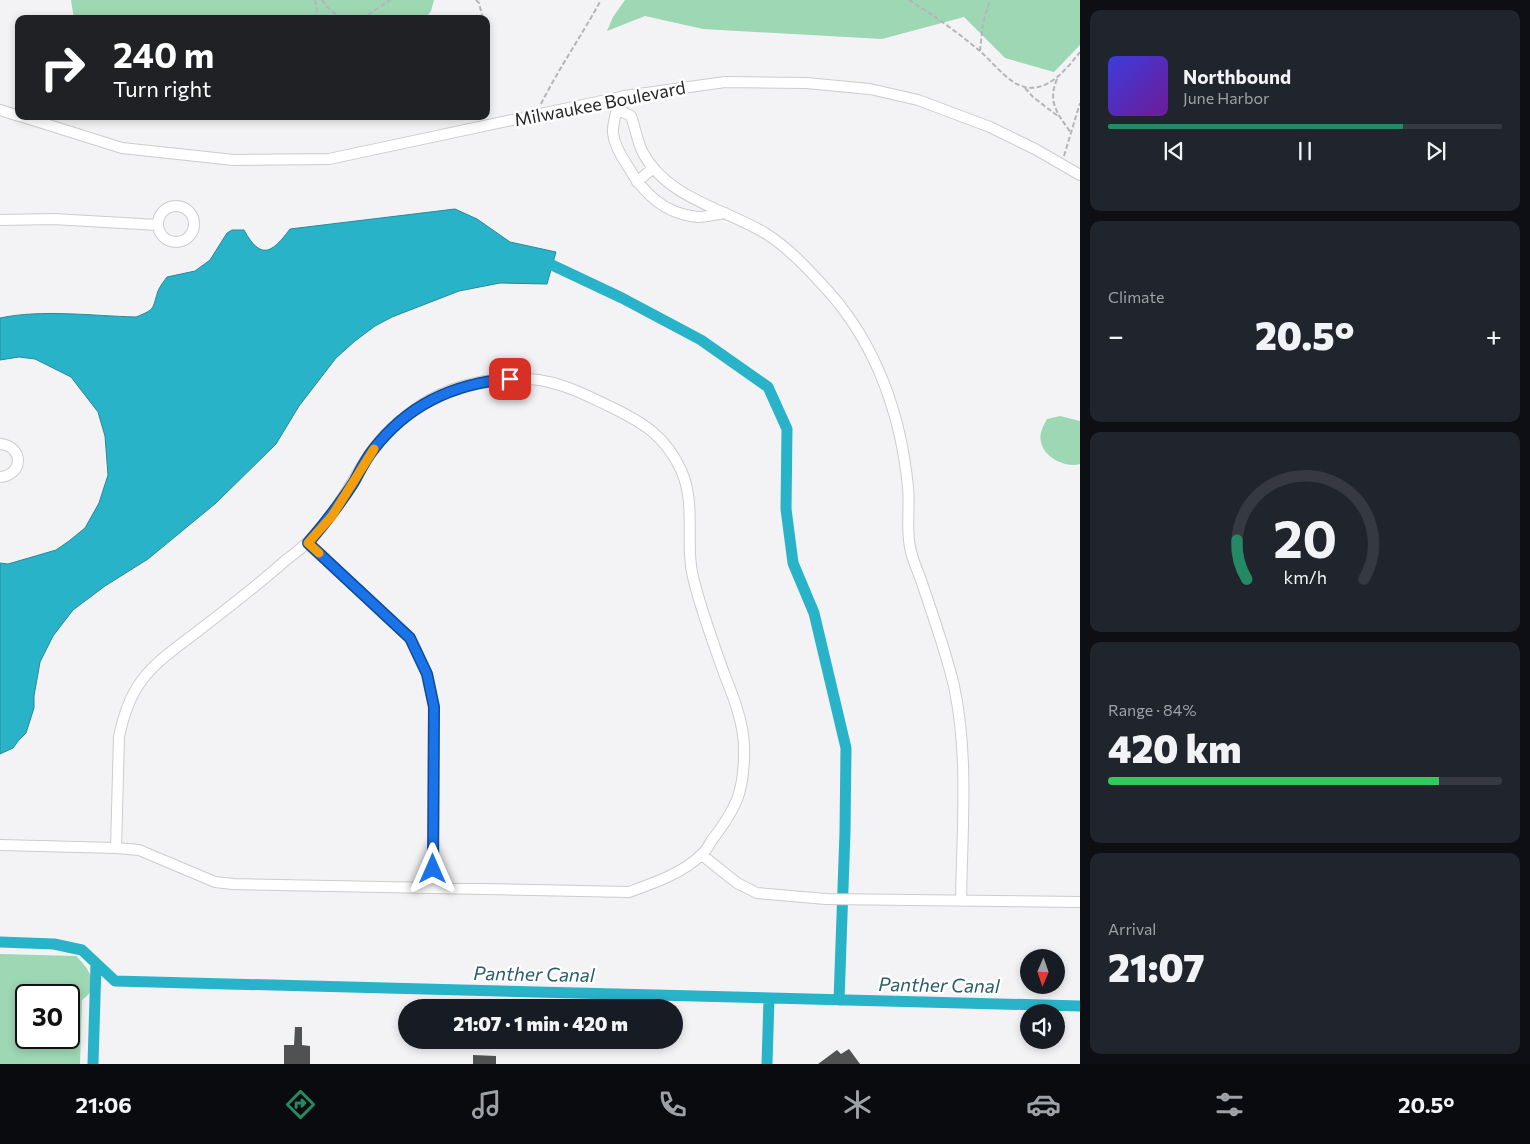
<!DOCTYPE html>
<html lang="en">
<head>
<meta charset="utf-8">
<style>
  body { margin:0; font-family:Commissioner,sans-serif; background:#20242c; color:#f1f3f6; height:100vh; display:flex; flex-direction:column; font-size:19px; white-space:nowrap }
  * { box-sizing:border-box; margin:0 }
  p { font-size:16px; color:#9ea1a6 }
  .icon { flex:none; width:28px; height:28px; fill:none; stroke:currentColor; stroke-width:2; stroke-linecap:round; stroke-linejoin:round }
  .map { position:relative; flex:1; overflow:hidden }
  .sheet { display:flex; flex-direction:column; gap:10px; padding:10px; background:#0d0f14; width:450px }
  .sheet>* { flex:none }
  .hud { position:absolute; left:15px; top:15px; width:475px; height:105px; border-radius:10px; box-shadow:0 2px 8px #0003; background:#202124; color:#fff; overflow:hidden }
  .needle { width:32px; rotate:182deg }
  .controls { position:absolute; left:1020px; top:949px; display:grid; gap:10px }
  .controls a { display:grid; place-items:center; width:45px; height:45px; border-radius:50%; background:#171b24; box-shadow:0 2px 8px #0003; font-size:25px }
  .speed { position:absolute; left:15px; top:984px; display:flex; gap:10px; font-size:25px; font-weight:700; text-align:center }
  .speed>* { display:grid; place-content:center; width:65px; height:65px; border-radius:50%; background:#171b24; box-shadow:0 2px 8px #0003; line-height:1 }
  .speed .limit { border:2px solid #111; border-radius:8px; background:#fff; color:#111 }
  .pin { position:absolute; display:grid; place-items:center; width:42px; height:42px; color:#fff; margin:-21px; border-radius:10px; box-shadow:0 2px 8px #0006 }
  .me { position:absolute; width:55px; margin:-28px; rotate:0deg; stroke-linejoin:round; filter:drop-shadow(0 0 4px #0008) }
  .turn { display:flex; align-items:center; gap:18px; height:105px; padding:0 15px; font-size:22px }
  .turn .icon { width:65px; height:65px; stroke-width:2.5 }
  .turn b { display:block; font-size:35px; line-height:42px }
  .big { font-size:38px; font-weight:800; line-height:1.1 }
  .sheet .widget { flex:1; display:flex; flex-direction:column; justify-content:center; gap:8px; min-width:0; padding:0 18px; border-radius:10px; background:#20242c }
  .sheet .dial { align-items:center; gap:0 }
  .dial svg { height:130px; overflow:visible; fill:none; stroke:#363941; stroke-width:7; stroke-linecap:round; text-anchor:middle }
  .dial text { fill:#f1f3f6; stroke:none }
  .song { display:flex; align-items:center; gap:15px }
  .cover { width:60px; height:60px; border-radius:8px; background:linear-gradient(135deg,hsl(240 70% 55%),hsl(280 70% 35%)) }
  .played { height:5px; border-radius:2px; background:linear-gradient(90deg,#248a66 75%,#363941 75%) }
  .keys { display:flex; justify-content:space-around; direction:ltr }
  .heat { display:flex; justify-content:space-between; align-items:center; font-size:28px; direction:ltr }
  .charge { height:8px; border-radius:4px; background:linear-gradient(90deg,#34c759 84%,#363941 0) }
  .trip { position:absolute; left:398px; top:999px; width:285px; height:50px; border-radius:25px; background:#171b24; box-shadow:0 2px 8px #0003; font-weight:800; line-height:50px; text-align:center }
  .tab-bar { display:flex; height:80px; justify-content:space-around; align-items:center; background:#090b0e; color:#9ea1a6 }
  .tab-bar .icon { width:35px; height:35px }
  .tab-bar .selected { color:#248a66 }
  .tab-bar b { font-size:22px; color:#f1f3f6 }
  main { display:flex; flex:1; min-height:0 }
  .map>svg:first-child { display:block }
  .green { fill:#9ed7b4; fill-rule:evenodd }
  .water { fill:#29b3c9; stroke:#288998 }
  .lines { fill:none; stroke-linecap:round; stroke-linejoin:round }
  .canal { stroke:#29b3c9; stroke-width:11 }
  .building { fill:#505153 }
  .street-casing { stroke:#cbccce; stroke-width:12 }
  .path { stroke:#b5b5b8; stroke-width:2; stroke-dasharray:5 2.5; stroke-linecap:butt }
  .street { stroke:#fff; stroke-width:10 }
  .route-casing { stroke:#114b97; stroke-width:12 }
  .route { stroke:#1a73e8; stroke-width:9 }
  .slow { stroke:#f59e0b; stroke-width:9 }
  .labels { text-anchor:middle; stroke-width:5; stroke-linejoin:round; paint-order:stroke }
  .street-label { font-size:18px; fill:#262627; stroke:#fff }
  .water-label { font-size:19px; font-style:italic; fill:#295e68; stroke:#fff }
</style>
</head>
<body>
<main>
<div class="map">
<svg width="1080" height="1064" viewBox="0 0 1080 1064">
  <rect width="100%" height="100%" fill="#f3f3f6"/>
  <path class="green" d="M71,0H434L431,11L425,19H74Z
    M625,0H1080V45L1054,72L1005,58L964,17L882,39L703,29L645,16L607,31L613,17Z
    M1060,416L1080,421V464C1066,468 1044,458 1041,442C1039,434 1043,426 1047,419Z
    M0,954L76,956C85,965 97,978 90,992C89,995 84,998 82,1000L80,1064H0ZM26,995H69V1038H26Z"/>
  <path class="water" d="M455,209L477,219L510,242L556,252L547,284L500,283L459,291L392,317L375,326L355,341L336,358L299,406L276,444L216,503L148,559L105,586L73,610L53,636L40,662L34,696V708L26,733L19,740L13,748L0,754V563L8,564L56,550L69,541L85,528L99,503L108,475L105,436L98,412L71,377L35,359L19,357L0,360V318C42,309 93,316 136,317C156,309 152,309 158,291C160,286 164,281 167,277L195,271L210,260L227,233L232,230H244C261,261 272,253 290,229Z"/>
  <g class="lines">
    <path class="canal" d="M538,267L552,265L622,298L701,340L768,387L787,429L786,509L793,563L814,613L846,748L845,832L839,1000
      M0,942L54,944L82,950L115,981L1080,1006
      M93,1064L96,964
      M767,1064L769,998"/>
  </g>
  <path class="building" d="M295,1027H302V1045L310,1046V1064H284V1045H294Z
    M849,1049L860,1064H818L837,1050L841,1054Z
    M473,1055L496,1056V1064H473Z"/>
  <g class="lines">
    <g class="street-casing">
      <path id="street" d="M616,103C618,113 612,122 613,133C614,144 621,156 627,165C643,193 664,214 698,217C706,217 716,214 725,213
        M617,109L631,116C635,127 637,140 642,151C666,198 723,208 765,233C789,248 810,271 829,292C877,346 901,416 908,487C910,507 906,528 910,547C912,560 919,573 923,586C934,619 946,652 954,686C969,756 962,830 961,901
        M0,110L19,116
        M20,116L122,148L234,160L329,159L625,96L725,82L806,83L870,89L918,100L990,127L1035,149L1080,175
        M637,182L653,168
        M158 224a18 18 0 1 1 36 0a18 18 0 1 1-36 0Z
        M0,220L53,219L158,225
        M0,444C24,446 24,475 0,477
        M308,543L410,638L427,674L434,707L433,887
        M0,845L116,848L139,850L215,882L233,884L629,892C654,883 683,873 701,855C706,851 709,845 712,840C722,827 732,813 738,797C744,779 746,748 742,729C739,711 732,693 725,676C714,645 702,613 694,581C684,545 697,505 681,470C665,435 642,422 609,406C594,399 579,391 563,386C519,371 463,379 424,403C401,418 377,440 363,464C347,491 332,518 310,540C302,548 294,554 286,560C258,585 228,608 198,631C179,646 157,660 142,680C130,696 123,717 119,737L116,848
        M702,855L737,883L757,893L826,899L1080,902"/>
    </g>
    <path class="path" d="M315,0L319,19
      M322,0L326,6L341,19
      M476,0L479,3L483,19
      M909,0C932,14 960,34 981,52C990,60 998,70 1008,78C1038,103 1062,75 1080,52
      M362,19L390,0
      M980,51L983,23L990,0
      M1057,79C1047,103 1058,114 1071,133
      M1025,88L1033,97L1059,117
      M541,104C559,68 582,35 601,0
      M1064,156L1080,103"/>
    <use href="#street" class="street"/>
  </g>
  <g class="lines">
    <g class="route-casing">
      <path id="route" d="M433,869L434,707L427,674L410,638L308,543C325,523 340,504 354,482C360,471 365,460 373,450C408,404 454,383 510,379"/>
    </g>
    <use href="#route" class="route"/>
    <path class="slow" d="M319,553L308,543L332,516L374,449"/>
  </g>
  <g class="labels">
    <g class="street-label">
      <text transform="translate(600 104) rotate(-11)" y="6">Milwaukee Boulevard</text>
    </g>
    <g class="water-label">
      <text transform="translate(534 974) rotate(1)" y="7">Panther Canal</text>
      <text transform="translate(939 985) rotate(1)" y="7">Panther Canal</text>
    </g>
  </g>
</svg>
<div class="controls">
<a><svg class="needle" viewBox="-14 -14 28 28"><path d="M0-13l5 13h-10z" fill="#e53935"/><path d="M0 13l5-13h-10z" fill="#9ea1a6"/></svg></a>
<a><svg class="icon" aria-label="sound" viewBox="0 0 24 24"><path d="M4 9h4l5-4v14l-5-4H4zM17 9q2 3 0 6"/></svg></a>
</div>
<div class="speed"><div class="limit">30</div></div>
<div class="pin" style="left:510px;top:379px;background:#d93025"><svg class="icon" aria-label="arrive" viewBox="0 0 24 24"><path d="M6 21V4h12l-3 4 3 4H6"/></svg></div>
<svg class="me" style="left:433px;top:869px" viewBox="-20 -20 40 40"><path d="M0-17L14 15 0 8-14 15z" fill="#1a73e8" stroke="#fff" stroke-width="4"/></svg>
<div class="trip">21:07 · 1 min · 420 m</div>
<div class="hud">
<div class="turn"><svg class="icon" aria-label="right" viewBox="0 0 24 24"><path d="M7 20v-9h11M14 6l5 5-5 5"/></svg><div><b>240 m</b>Turn right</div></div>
</div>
</div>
<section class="sheet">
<div class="widget">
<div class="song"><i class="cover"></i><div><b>Northbound</b><p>June Harbor</p></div></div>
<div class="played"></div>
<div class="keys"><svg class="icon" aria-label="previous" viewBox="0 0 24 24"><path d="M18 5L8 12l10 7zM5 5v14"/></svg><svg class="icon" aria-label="pause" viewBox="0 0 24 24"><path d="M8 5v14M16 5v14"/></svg><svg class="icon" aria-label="next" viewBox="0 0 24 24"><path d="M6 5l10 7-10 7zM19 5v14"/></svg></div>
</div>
<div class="widget"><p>Climate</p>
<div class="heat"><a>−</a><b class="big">20.5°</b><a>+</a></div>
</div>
<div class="widget dial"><svg viewBox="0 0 100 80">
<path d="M14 69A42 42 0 1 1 86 69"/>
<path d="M14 69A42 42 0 0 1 8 45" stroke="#248a66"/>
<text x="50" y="56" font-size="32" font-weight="700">20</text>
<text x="50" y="72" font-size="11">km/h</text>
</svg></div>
<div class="widget"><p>Range · 84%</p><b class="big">420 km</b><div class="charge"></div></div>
<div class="widget"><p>Arrival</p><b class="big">21:07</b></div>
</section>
</main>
<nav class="tab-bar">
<b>21:06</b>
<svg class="icon selected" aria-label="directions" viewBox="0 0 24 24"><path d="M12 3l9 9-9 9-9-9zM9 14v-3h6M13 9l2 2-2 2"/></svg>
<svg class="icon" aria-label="music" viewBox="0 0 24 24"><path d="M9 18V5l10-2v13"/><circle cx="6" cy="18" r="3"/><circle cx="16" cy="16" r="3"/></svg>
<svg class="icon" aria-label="phone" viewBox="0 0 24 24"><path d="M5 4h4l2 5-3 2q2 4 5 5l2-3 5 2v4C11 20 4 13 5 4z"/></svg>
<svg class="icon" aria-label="climate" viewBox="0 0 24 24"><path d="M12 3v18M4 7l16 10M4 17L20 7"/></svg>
<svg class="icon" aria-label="car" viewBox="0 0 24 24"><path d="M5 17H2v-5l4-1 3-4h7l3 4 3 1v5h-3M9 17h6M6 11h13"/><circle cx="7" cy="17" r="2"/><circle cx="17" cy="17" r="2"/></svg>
<svg class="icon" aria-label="filters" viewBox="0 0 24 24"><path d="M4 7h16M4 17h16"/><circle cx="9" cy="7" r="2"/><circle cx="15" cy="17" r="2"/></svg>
<b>20.5°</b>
</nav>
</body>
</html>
